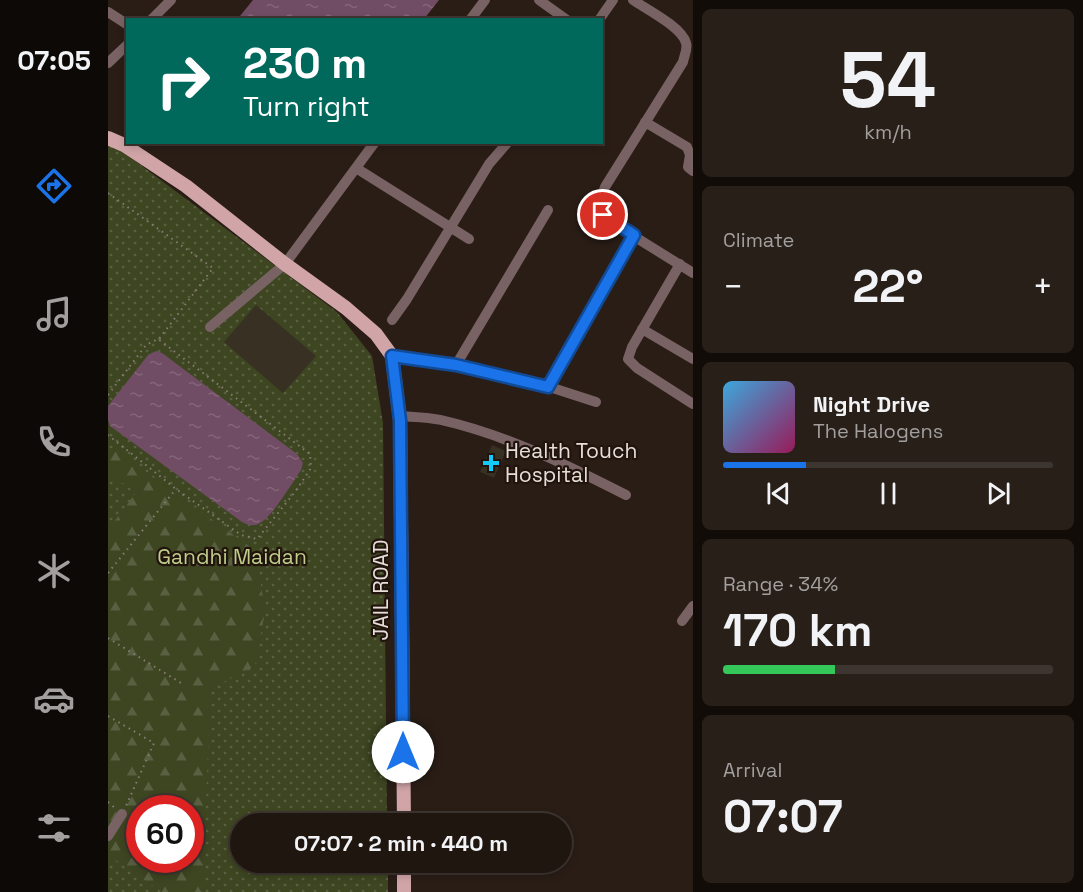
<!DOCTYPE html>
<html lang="en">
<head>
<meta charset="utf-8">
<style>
  body { margin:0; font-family:"Space Grotesk",sans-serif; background:#281f19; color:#f1f3f6; height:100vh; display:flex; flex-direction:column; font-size:22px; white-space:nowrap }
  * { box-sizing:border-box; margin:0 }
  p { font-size:20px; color:#a29f9f }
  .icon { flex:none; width:33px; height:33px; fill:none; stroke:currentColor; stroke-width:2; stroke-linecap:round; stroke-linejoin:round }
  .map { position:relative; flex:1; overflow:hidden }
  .panel { display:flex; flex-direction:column; gap:9px; padding:9px; background:#120c09; width:390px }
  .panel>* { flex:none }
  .hud { position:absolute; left:18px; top:18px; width:477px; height:126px; border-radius:0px; box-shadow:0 3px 9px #0003,0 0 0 2px #3d3530; background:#00695c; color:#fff; overflow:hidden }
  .speed { position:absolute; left:18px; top:795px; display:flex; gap:12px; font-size:30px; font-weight:700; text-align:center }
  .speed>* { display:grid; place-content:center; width:78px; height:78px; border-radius:50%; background:#201610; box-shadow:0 3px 9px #0003,0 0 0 2px #3d3530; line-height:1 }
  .speed .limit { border:9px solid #d22; background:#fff; color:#111 }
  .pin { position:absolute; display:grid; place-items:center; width:51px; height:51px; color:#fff; margin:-26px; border:3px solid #fff; border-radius:50%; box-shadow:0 2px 6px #0007 }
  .me { position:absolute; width:66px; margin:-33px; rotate:0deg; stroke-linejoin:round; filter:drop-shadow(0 0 4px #0008) }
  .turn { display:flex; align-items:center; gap:21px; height:126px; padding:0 18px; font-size:27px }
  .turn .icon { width:78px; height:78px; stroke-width:2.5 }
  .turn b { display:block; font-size:42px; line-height:51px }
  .big { font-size:45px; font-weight:600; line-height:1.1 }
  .panel .tile { flex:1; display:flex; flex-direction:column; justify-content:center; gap:9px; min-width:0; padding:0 21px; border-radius:9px; background:#281f19 }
  .panel .dial { align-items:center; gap:0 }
  .dial b { font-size:78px; line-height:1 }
  .song { display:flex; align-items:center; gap:18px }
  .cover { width:72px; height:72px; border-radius:9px; background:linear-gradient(135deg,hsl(200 70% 55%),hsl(330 70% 35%)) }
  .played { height:6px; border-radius:3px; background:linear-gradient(90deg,#1a73e8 25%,#3d3530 25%) }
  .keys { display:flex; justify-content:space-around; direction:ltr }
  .heat { display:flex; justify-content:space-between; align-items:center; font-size:33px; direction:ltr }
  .charge { height:9px; border-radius:4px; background:linear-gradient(90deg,#34c759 34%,#3d3530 0) }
  .trip { position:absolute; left:122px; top:813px; width:342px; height:60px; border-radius:30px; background:#201610; box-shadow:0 3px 9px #0003,0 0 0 2px #3d3530; font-weight:600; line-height:60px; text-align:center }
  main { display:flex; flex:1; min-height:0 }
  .menu { display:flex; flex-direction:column; width:108px; justify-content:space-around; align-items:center; background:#0d0906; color:#a29f9f }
  .menu .icon { width:42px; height:42px }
  .menu .current { color:#1a73e8 }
  .menu b { font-size:27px; color:#f1f3f6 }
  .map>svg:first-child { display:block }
  .grass { fill:url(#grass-dots); fill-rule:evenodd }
  .forest { fill:url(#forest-firs); fill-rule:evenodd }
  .water { fill:url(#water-ripples) }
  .building { fill:#373023 }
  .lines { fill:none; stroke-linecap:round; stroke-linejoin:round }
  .path { stroke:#887d77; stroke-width:2; stroke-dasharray:1.5 4.5; stroke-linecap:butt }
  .minor { stroke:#786264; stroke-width:10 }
  .major { stroke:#d1a5a8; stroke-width:14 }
  .route-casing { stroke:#114b97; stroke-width:15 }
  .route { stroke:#1a73e8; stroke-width:10 }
  .poi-dot { fill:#14cafb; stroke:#20140d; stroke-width:2 }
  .labels { text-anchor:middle; stroke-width:4.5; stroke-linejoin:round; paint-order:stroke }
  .poi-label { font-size:21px; fill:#e7ded9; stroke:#20140d; text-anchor:start }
  .park-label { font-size:21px; fill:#becd89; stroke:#20140d }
  .street-label { font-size:21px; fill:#e7ded9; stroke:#20140d }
</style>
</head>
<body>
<main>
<nav class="menu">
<b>07:05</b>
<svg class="icon current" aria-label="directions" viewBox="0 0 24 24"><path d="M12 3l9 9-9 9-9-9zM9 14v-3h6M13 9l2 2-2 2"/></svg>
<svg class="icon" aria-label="music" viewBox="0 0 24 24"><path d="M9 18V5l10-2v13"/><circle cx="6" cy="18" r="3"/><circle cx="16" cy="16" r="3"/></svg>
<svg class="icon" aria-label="phone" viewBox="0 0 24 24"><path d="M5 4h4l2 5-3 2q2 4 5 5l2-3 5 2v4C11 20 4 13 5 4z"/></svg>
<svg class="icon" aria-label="climate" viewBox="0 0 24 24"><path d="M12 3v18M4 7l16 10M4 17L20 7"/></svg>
<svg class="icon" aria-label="car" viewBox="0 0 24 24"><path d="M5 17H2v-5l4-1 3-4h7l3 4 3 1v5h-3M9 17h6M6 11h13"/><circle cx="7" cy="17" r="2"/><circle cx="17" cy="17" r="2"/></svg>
<svg class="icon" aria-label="filters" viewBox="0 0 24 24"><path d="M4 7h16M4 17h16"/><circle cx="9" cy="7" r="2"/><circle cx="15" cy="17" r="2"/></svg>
</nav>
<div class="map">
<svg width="585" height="892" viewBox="0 0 585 892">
  <defs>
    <pattern id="grass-dots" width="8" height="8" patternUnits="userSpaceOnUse" patternTransform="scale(1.5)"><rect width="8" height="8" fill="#3d4521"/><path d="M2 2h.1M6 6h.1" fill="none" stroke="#595f41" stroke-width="1.8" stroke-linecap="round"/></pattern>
    <pattern id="forest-firs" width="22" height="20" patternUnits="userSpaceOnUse" patternTransform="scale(1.5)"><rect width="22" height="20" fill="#3d4521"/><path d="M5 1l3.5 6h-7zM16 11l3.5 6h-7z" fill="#595f41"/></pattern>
    <pattern id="water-ripples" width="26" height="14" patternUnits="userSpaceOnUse" patternTransform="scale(1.5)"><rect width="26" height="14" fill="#714c65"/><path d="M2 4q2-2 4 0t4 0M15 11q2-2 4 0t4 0" fill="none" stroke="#85657a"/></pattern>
  </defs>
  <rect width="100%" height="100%" fill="#2a1d16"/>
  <path class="grass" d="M0,144L6,145L229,312L264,356L275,423L279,823L132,824V862L280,863V892H0ZM32,808H82V860H32Z"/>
  <path class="forest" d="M8,451L148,551L157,612L147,666L102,689L95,892H54L0,855V530L29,491L0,475V460ZM32,808H82V860H32Z"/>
  <path class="water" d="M145,0H331L316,19H136L132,16Z
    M48,351L54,353L189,454L195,463L193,470C184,483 164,517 152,523C146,527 139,525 134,522L2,426L0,420V406L40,355Z"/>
  <path class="building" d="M148,305L208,356L175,393L116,342Z
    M384,445L398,451L386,478L372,472Z"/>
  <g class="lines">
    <path class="path" d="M0,193L105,268L51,339
      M0,395L38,345L50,339L202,454L203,468L187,492L149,539L133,535L68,489L0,435
      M0,573L68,489
      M0,638L73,683
      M0,716L46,743L18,806
      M0,802L7,808"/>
    <path class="minor" d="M431,0L459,20
      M525,0C538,9 574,27 578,43C580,49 576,56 575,62L497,187C491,202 490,211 503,222L585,273
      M0,12L20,25
      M43,20L63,0
      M362,20L377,0
      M491,20L505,0
      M0,63L20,44
      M537,122L579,147L582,155L580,167L585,171
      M248,168L361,239
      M572,264L524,347L520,359L529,368L585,404
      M284,320L299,299L381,164L400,142
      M102,327L177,264L267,142
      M534,329L585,359
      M284,356L348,365L423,381L488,402
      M348,365L440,210
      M440,387L526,235
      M292,416C305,417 320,417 333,420C399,435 459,465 518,495
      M574,621L585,606
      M0,836L14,814"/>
    <path class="major" d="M0,138L16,145L78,186L177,264L238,308L268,334L284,356L292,420L296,824
      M296,862V892"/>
  </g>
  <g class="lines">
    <g class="route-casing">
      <path id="route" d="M295,752L292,420L284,356L348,365L440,387L526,235L495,215"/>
    </g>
    <use href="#route" class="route"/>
  </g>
  <path class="poi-dot" d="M380 454h6v6h6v6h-6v6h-6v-6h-6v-6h6z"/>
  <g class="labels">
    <g class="poi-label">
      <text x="397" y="458">Health Touch<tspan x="397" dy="24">Hospital</tspan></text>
    </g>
    <g class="park-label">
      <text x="124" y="564">Gandhi Maidan</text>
    </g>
    <g class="street-label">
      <text transform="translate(273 590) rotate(-90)" y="7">JAIL ROAD</text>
    </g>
  </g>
</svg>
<div class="speed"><div class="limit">60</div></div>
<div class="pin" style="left:495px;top:215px;background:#d93025"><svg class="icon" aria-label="arrive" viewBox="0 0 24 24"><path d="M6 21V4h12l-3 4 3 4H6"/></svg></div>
<svg class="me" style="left:295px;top:752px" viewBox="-20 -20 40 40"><circle r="19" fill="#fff"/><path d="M0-13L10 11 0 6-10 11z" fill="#1a73e8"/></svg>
<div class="trip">07:07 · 2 min · 440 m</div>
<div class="hud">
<div class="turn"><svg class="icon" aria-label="right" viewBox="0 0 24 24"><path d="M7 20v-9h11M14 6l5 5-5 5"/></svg><div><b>230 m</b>Turn right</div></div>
</div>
</div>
<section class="panel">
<div class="tile dial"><b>54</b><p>km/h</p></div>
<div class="tile"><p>Climate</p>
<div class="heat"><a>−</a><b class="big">22°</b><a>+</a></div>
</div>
<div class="tile">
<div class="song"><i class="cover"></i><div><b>Night Drive</b><p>The Halogens</p></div></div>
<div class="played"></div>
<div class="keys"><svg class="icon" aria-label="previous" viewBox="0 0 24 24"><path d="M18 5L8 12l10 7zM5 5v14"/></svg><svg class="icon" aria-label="pause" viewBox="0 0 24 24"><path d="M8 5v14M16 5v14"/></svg><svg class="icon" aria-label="next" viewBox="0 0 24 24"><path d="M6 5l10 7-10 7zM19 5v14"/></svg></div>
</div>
<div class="tile"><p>Range · 34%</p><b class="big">170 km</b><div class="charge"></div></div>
<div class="tile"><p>Arrival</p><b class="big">07:07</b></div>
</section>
</main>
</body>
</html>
